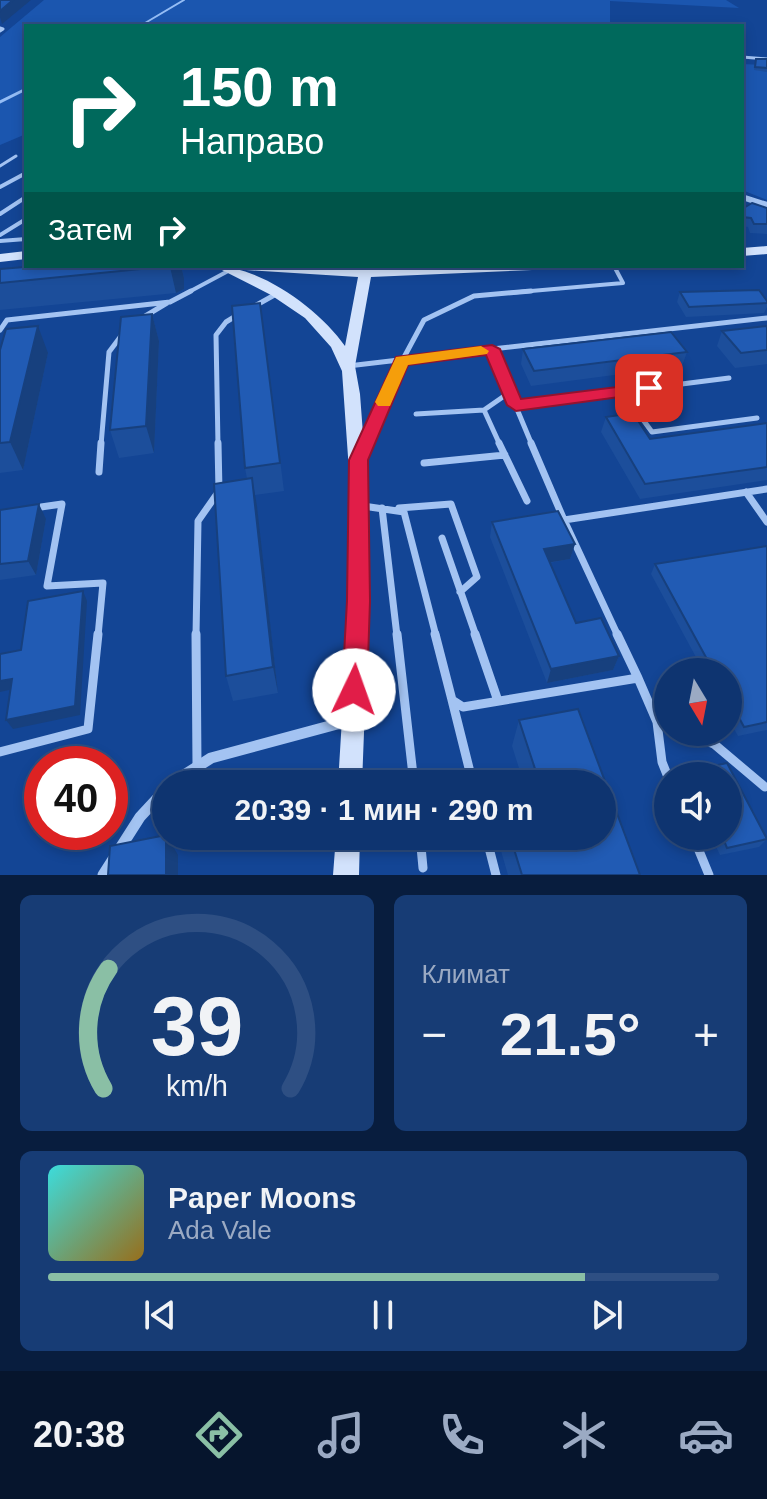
<!DOCTYPE html>
<html lang="ru">
<head>
<meta charset="utf-8">
<style>
  body { margin:0; font-family:Arial,sans-serif; background:#173c75; color:#f1f3f6; height:100vh; display:flex; flex-direction:column; font-size:30px; white-space:nowrap }
  * { box-sizing:border-box; margin:0 }
  p { font-size:26px; color:#9baac3 }
  .icon { flex:none; width:44px; height:44px; fill:none; stroke:currentColor; stroke-width:2; stroke-linecap:round; stroke-linejoin:round }
  .map { position:relative; height:875px; overflow:hidden }
  .details { display:flex; flex-direction:column; gap:20px; padding:20px; background:#081d3e; flex:1 }
  .details>* { flex:none }
  .guide { position:absolute; left:24px; top:24px; width:720px; height:244px; border-radius:0px; box-shadow:0 4px 12px #0003,0 0 0 2px #2e4f83; background:#00695c; color:#fff; overflow:hidden }
  .needle { width:52px; rotate:170deg }
  .fabs { position:absolute; left:654px; top:658px; display:grid; gap:16px }
  .fabs a { display:grid; place-items:center; width:88px; height:88px; border-radius:50%; background:#0e3470; box-shadow:0 4px 12px #0003,0 0 0 2px #2e4f83; font-size:40px }
  .speed { position:absolute; left:24px; top:746px; display:flex; gap:16px; font-size:40px; font-weight:700; text-align:center }
  .speed>* { display:grid; place-content:center; width:104px; height:104px; border-radius:50%; background:#0e3470; box-shadow:0 4px 12px #0003,0 0 0 2px #2e4f83; line-height:1 }
  .speed .limit { border:12px solid #d22; background:#fff; color:#111 }
  .pin { position:absolute; display:grid; place-items:center; width:68px; height:68px; color:#fff; margin:-34px; border-radius:16px; box-shadow:0 4px 12px #0006 }
  .me { position:absolute; width:88px; margin:-44px; rotate:3deg; stroke-linejoin:round; filter:drop-shadow(0 0 6px #0008) }
  .turn { display:flex; align-items:center; gap:28px; height:168px; padding:0 24px; font-size:36px }
  .turn .icon { width:104px; height:104px; stroke-width:2.5 }
  .turn b { display:block; font-size:56px; line-height:68px }
  .then { display:flex; align-items:center; height:76px; padding:0 24px; background:#0003; gap:16px; font-size:30px }
  .big { font-size:60px; font-weight:700; line-height:1.1 }
  .details .card { flex:1; display:flex; flex-direction:column; justify-content:center; gap:12px; min-width:0; padding:0 28px; border-radius:12px; background:#173c75 }
  .details .dial { align-items:center; gap:0 }
  .dial svg { height:208px; overflow:visible; fill:none; stroke:#2e4f83; stroke-width:7; stroke-linecap:round; text-anchor:middle }
  .dial text { fill:#f1f3f6; stroke:none }
  .song { display:flex; align-items:center; gap:24px }
  .cover { width:96px; height:96px; border-radius:12px; background:linear-gradient(135deg,hsl(180 70% 55%),hsl(40 70% 35%)) }
  .played { height:8px; border-radius:4px; background:linear-gradient(90deg,#8abfa5 80%,#2e4f83 80%) }
  .keys { display:flex; justify-content:space-around; direction:ltr }
  .heat { display:flex; justify-content:space-between; align-items:center; font-size:44px; direction:ltr }
  .details .tiles { flex:1; display:grid; gap:20px; grid-template-columns:1fr 1fr }
  .card:last-child { grid-column:span 2 }
  .trip { position:absolute; left:152px; top:770px; width:464px; height:80px; border-radius:40px; background:#0e3470; box-shadow:0 4px 12px #0003,0 0 0 2px #2e4f83; font-weight:700; line-height:80px; text-align:center }
  .menu { display:flex; height:128px; justify-content:space-around; align-items:center; background:#06152d; color:#9baac3 }
  .menu .icon { width:56px; height:56px }
  .menu .on { color:#8abfa5 }
  .menu b { font-size:36px; color:#f1f3f6 }
  .map>svg:first-child { display:block }
  .green { fill:#1b56af }
  .lines { fill:none; stroke-linecap:round; stroke-linejoin:round }
  .stream-far1 { stroke:#95bdf5; stroke-width:2 }
  .stream { stroke:#95bdf5; stroke-width:3 }
  .lane-far4 { stroke:#a3c3f2; stroke-width:3 }
  .lane-far3 { stroke:#a3c3f2; stroke-width:4 }
  .lane-far2 { stroke:#a3c3f2; stroke-width:5 }
  .lane-far1 { stroke:#a3c3f2; stroke-width:7 }
  .lane { stroke:#a3c3f2; stroke-width:9 }
  .street-far1 { stroke:#a3c3f2; stroke-width:6 }
  .street { stroke:#a3c3f2; stroke-width:11 }
  .secondary { fill:#d2e2fc; fill-rule:evenodd }
  .wall { fill:#1c4e9b }
  .shaded-wall { fill:#17407e }
  .building { fill:#215bb4; stroke:#17407e; stroke-width:2 }
  .route { fill:#e11d48; stroke:#92132f; stroke-width:2 }
  .slow { fill:#f59e0b }
</style>
</head>
<body>
<div class="map">
<svg width="767" height="875" viewBox="0 0 767 875">
  <rect width="100%" height="100%" fill="#134595"/>
  <path class="green" d="M44,0H726L739,8L610,1V26H26V134L0,145V37Z
    M742,64L767,65V200L742,190Z"/>
  <g class="lines">
    <path class="stream-far1" d="M140,26L184,0"/>
    <path class="stream" d="M0,102L26,89"/>
    <path class="lane-far4" d="M0,28L3,29L0,31
      M742,57L767,59
      M0,166L16,156"/>
    <path class="lane-far3" d="M0,187L26,173
      M0,214L26,197
      M0,235L26,219
      M0,241L26,239
      M187,293L230,270
      M508,293L623,283L614,266"/>
    <path class="lane-far2" d="M253,307L278,293
      M142,318L167,303
      M0,330L7,320L170,302L191,291
      M492,349L767,318
      M348,366L492,349L532,445
      M622,391L652,432L757,418
      M516,405L729,378
      M484,410L500,445
      M416,414L484,410L510,392
      M101,445L109,352L124,332
      M218,445L216,335L226,322L239,314
      M366,445L402,361L424,320L474,296L531,291"/>
    <path class="lane-far1" d="M499,443L527,501
      M531,443L564,520L767,489
      M362,453L366,443
      M424,463L505,455
      M99,472L101,443
      M746,492L767,522
      M363,506L404,512L436,636
      M34,508L62,504L47,586L103,583L98,636
      M382,508L397,636
      M399,508L451,504L477,577L460,592
      M564,520L618,636
      M442,538L476,636
      M196,636L198,521L219,491L218,443"/>
    <path class="lane" d="M196,634L197,765
      M397,634L414,784
      M435,634L452,700L463,707L638,678L657,722L662,762L668,777
      M475,634L498,701
      M617,634L638,678
      M452,700L473,784
      M657,722L668,726
      M683,732L714,744L765,787
      M0,752L88,729L98,634
      M420,836L423,868
      M486,836L496,875
      M693,836L709,875"/>
    <path class="street-far1" d="M742,197L767,205"/>
    <path class="street" d="M170,784L211,758L352,720
      M103,875L140,817L166,789"/>
    <path class="secondary" d="M767,246V254L742,256V248Z
      M26,251V259L0,262V254Z
      M214,266C260,266 319,309 345,346L358,277L246,270L240,266H301L365,270L455,266H538L532,270L371,277L355,366L360,394L369,514V604L362,784H338L349,604L352,514L342,371L331,347L305,318L271,295Z
      M336,836H360L359,875H333Z"/>
  </g>
  <path class="wall" d="M756,59H767V72L754,70Z
    M767,208V234L750,233L748,227L742,226V209Z
    M181,266L184,278V289L176,293L0,310V269Z
    M680,292L767,301V307L764,313L686,317L677,302Z
    M260,303L284,491L255,495L278,693L233,701L226,676L247,479L245,468Z
    M152,314L159,341L154,453L119,458L110,430Z
    M767,326V364L735,368L717,346L722,331Z
    M523,349L687,352L682,366L531,386L521,364Z
    M0,350L48,353L23,470L0,473Z
    M606,417L650,439L767,423V480L640,499L601,432Z
    M0,510L46,519L36,575L0,580Z
    M492,522L575,544L570,559L549,563L576,623L619,656L613,670L547,683L490,537Z
    M767,546V730L738,736L728,718V672H704L651,574L655,564Z
    M578,709L640,875H508L499,844L502,836H602V784H524L512,746L519,720Z
    M727,763L767,839L759,847L720,855L711,836H728V776H687L690,771Z"/>
  <path class="shaded-wall" d="M13,0H31L2,24L0,17V11Z
    M171,266H181L184,278V289L176,293L170,267Z
    M152,314L159,341L154,453L146,426Z
    M38,326L48,353L23,470L10,442Z
    M252,478L257,506L278,693L273,667Z
    M39,504L46,519L36,575L28,561Z
    M575,544L570,559L540,564L544,549Z
    M83,591L87,601L80,715L13,729L6,720Z
    M619,656L613,670L547,683L551,669Z
    M12,679L18,688L0,692V681Z
    M167,836L178,855V875H166Z"/>
  <path class="building" d="M0,0H13L0,11Z
    M756,59H767V68L755,67Z
    M752,203L767,208V224H754L751,218L742,217V209Z
    M37,266H171L0,283V269Z
    M759,290L767,301V303L689,307L680,292Z
    M260,303L280,463L245,468L232,306Z
    M152,314L146,426L110,430L121,317Z
    M38,326L10,442L0,443V350L6,329Z
    M767,326V350L741,353L722,331Z
    M671,332L687,352L534,371L523,349Z
    M633,413L650,439L767,423V467L645,484L606,417Z
    M252,478L273,667L226,676L214,484Z
    M39,504L28,561L0,564V510Z
    M558,511L575,544L544,549L576,623L601,618L619,656L551,669L492,522Z
    M767,546V722L744,727L728,697V672H714L655,564Z
    M83,591L75,706L6,720L12,679L0,681V654L21,650L28,601Z
    M578,709L640,875H522L510,836H602V784H540L519,720Z
    M727,763L767,839L727,848L722,836H728V776H693L690,771Z
    M166,835V875H108L110,846Z"/>
  <path class="route" d="M492,345L500,349L521,399L649,383L657,388L649,393L516,411L507,405L486,355L408,365L368,460L370,601L367,690L363,698L354,701L346,698L342,690L347,601L349,460L396,357Z"/>
  <path class="slow" d="M481,346L489,351L487,354L408,365L390,406H378L375,402L396,357Z"/>
</svg>
<div class="fabs">
<a><svg class="needle" viewBox="-14 -14 28 28"><path d="M0-13l5 13h-10z" fill="#e53935"/><path d="M0 13l5-13h-10z" fill="#9baac3"/></svg></a>
<a><svg class="icon" aria-label="sound" viewBox="0 0 24 24"><path d="M4 9h4l5-4v14l-5-4H4zM17 9q2 3 0 6"/></svg></a>
</div>
<div class="speed"><div class="limit">40</div></div>
<div class="pin" style="left:649px;top:388px;background:#d93025"><svg class="icon" aria-label="arrive" viewBox="0 0 24 24"><path d="M6 21V4h12l-3 4 3 4H6"/></svg></div>
<svg class="me" style="left:354px;top:690px" viewBox="-20 -20 40 40"><circle r="19" fill="#fff"/><path d="M0-13L10 11 0 6-10 11z" fill="#e11d48"/></svg>
<div class="trip">20:39 · 1 мин · 290 m</div>
<div class="guide">
<div class="turn"><svg class="icon" aria-label="right" viewBox="0 0 24 24"><path d="M7 20v-9h11M14 6l5 5-5 5"/></svg><div><b>150 m</b>Направо</div></div>
<div class="then">Затем<svg class="icon" aria-label="right" viewBox="0 0 24 24"><path d="M7 20v-9h11M14 6l5 5-5 5"/></svg></div>
</div>
</div>
<section class="details">
<div class="tiles">
<div class="card dial"><svg viewBox="0 0 100 80">
<path d="M14 69A42 42 0 1 1 86 69"/>
<path d="M14 69A42 42 0 0 1 16 23" stroke="#8abfa5"/>
<text x="50" y="56" font-size="32" font-weight="700">39</text>
<text x="50" y="72" font-size="11">km/h</text>
</svg></div>
<div class="card"><p>Климат</p>
<div class="heat"><a>−</a><b class="big">21.5°</b><a>+</a></div>
</div>
<div class="card">
<div class="song"><i class="cover"></i><div><b>Paper Moons</b><p>Ada Vale</p></div></div>
<div class="played"></div>
<div class="keys"><svg class="icon" aria-label="previous" viewBox="0 0 24 24"><path d="M18 5L8 12l10 7zM5 5v14"/></svg><svg class="icon" aria-label="pause" viewBox="0 0 24 24"><path d="M8 5v14M16 5v14"/></svg><svg class="icon" aria-label="next" viewBox="0 0 24 24"><path d="M6 5l10 7-10 7zM19 5v14"/></svg></div>
</div>
</div>
</section>
<nav class="menu">
<b>20:38</b>
<svg class="icon on" aria-label="directions" viewBox="0 0 24 24"><path d="M12 3l9 9-9 9-9-9zM9 14v-3h6M13 9l2 2-2 2"/></svg>
<svg class="icon" aria-label="music" viewBox="0 0 24 24"><path d="M9 18V5l10-2v13"/><circle cx="6" cy="18" r="3"/><circle cx="16" cy="16" r="3"/></svg>
<svg class="icon" aria-label="phone" viewBox="0 0 24 24"><path d="M5 4h4l2 5-3 2q2 4 5 5l2-3 5 2v4C11 20 4 13 5 4z"/></svg>
<svg class="icon" aria-label="climate" viewBox="0 0 24 24"><path d="M12 3v18M4 7l16 10M4 17L20 7"/></svg>
<svg class="icon" aria-label="car" viewBox="0 0 24 24"><path d="M5 17H2v-5l4-1 3-4h7l3 4 3 1v5h-3M9 17h6M6 11h13"/><circle cx="7" cy="17" r="2"/><circle cx="17" cy="17" r="2"/></svg>
</nav>
</body>
</html>
